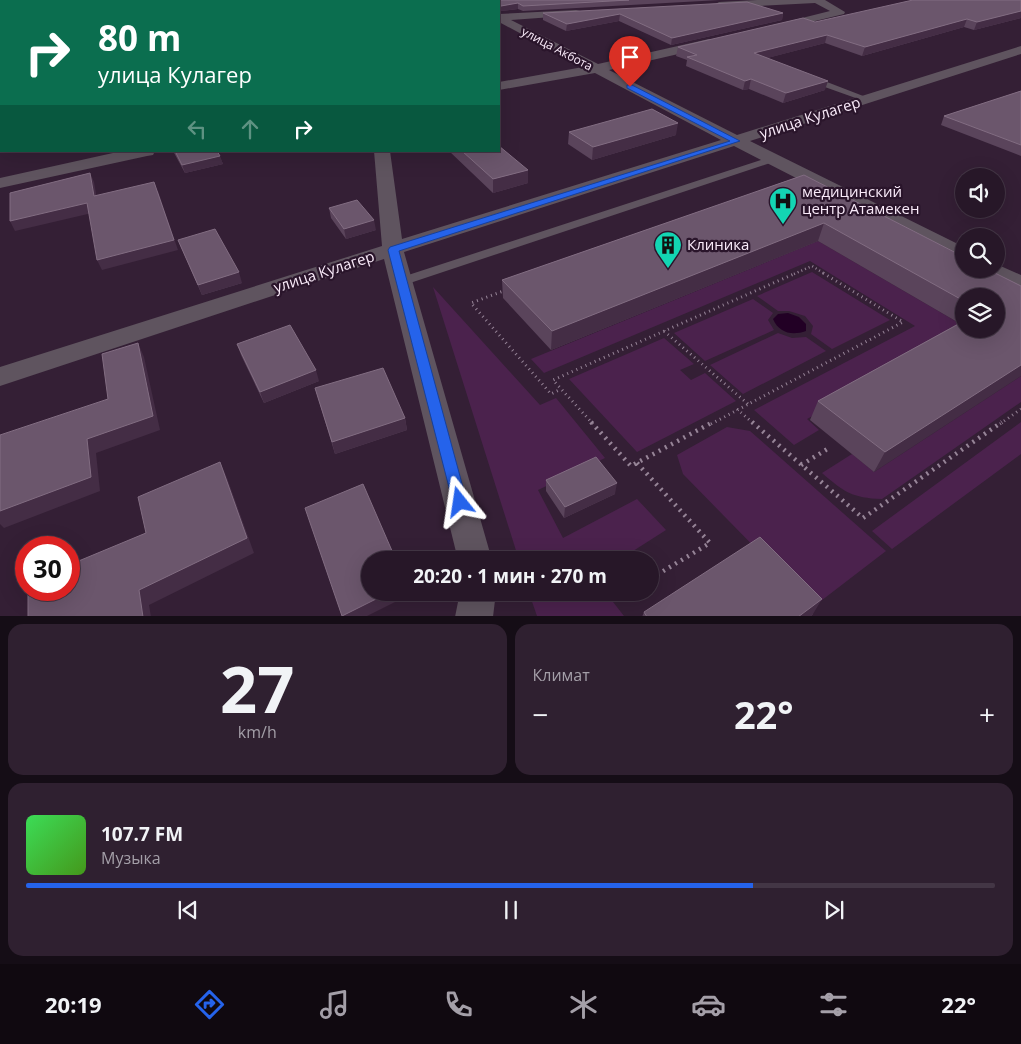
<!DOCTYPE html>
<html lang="ru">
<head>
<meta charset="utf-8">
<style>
  body { margin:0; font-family:"Open Sans",sans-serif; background:#2f2030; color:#f1f3f6; height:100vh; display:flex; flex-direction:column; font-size:19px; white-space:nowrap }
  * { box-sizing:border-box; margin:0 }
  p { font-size:16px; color:#a49fa8 }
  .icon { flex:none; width:28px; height:28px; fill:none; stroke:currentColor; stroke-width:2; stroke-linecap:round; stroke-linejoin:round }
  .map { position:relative; height:616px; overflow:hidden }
  .panel { display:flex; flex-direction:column; gap:8px; padding:8px; background:#150d16; flex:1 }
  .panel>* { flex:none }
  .guide { position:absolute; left:0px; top:0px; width:500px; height:152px; box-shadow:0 5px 20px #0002,0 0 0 1px #433645; background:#0b6e4f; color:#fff; overflow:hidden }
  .fabs { position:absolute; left:955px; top:168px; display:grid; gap:10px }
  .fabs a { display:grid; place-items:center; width:50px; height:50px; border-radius:50%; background:#271728; box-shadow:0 5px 20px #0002,0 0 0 1px #433645; font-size:25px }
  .speed { position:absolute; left:15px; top:536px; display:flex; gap:10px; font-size:25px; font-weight:700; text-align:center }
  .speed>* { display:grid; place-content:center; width:65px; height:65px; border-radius:50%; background:#271728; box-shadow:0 5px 20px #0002,0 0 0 1px #433645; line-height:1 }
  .speed .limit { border:8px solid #d22; background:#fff; color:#111 }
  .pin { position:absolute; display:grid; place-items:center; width:42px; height:42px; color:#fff; margin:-51px -21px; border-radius:50% 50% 50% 0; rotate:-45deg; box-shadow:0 0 5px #0007 }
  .pin .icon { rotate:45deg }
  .me { position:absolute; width:55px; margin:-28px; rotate:345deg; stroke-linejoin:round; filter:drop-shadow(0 0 4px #0008) }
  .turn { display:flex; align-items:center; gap:18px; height:105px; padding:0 15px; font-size:22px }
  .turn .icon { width:65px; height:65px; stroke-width:2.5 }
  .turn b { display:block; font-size:35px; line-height:42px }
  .lanes { display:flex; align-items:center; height:48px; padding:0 15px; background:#0003; justify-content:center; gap:25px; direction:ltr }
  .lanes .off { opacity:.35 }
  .big { font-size:38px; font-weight:700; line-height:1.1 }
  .panel .widget { flex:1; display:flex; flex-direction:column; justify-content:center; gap:8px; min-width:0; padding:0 18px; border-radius:15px; background:#2f2030 }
  .panel .dial { align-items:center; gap:0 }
  .dial b { font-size:65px; line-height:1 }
  .song { display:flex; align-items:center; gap:15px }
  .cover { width:60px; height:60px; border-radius:8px; background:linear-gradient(135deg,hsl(130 70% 55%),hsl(100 70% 35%)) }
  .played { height:5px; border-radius:2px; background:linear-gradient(90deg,#2563eb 75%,#433645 75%) }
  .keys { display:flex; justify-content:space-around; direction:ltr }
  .heat { display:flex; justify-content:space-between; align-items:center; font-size:28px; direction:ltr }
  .panel .tiles { flex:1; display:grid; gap:8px; grid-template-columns:1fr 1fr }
  .widget:last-child { grid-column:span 2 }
  .trip { position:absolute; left:361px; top:551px; width:298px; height:50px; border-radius:25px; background:#271728; box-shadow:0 5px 20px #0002,0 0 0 1px #433645; font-weight:700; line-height:50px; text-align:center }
  .dock { display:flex; height:80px; justify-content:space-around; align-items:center; background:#100910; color:#a49fa8 }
  .dock .icon { width:35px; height:35px }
  .dock .active { color:#2563eb }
  .dock b { font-size:22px; color:#f1f3f6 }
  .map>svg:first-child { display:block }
  .green { fill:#4b224d }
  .water { fill:#220025 }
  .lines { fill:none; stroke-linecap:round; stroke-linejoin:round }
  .path-far2 { stroke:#968497; stroke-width:2.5; stroke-dasharray:1 3; stroke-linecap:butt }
  .path-far1 { stroke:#968497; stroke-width:3; stroke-dasharray:1 4; stroke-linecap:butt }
  .path { stroke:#968497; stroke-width:4.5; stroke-dasharray:2 5; stroke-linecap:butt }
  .lane { fill:#5f545f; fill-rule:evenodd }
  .street { fill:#5f545f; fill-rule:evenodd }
  .wall { fill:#5a445b; fill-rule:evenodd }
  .shaded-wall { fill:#442d45 }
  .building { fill:#6b566c; stroke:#826d82 }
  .route { fill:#2563eb; stroke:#184099 }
  .labels { text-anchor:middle; stroke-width:4.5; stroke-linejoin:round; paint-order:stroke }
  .far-street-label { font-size:12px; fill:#faebfa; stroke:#2a152b }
  .street-label { font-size:15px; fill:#faebfa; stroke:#2a152b }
  .poi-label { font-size:15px; fill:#faebfa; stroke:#2a152b; text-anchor:start }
</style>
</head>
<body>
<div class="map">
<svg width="1021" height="617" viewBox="0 0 1021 617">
  <rect width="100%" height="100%" fill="#341f35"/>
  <path class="green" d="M818,241L964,326V329L970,330L807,419L819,430L794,445L754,410L915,326L810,261L544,373L531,359Z
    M812,272L890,320L832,349L811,334L813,326L805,316L789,311H778L757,296Z
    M433,287L540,405L556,398L605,458L538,490L563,538L637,499L666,530L619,560H519Z
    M753,299L773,313L768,320L774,330L705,361L674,333Z
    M778,333L792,338L806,337L826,351L743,394L710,365Z
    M664,338L694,364L680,370L691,380L705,373L736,401L637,452L569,379Z
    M1021,376V402L882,499C852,498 844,492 822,473L852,454L874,472Z
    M1021,422V454L892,549L872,531Z
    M727,427L750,431L886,551L813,607L683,474L677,455Z
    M529,593H606L624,616H537Z"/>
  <path class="water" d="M788,313L799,317L806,324V331C792,336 779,333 773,319L778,314Z"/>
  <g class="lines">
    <path class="path-far2" d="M794,274L812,266L825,274"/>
    <path class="path-far1" d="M506,290L471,303L551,394L561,389
      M664,331L748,404
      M737,409L754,424
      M593,424L553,380L796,273
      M711,424L903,322L823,273
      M1000,424L1021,409"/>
    <path class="path" d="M591,422L631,466L713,422
      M752,422L863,518L1002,422
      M637,463L710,543L650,579
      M801,465L829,448"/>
    <path class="lane" d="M808,77H814L871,99L864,101L808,81Z
      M773,156L778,159L776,161L404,285H396L394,282L396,279Z"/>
    <path class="street" d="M456,0H468L469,1H457Z
      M757,0H825L845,12L844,14L778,30L772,27L774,25L830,11L815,3L719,8L714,5L719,2Z
      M576,10L580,11L581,13L580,15L511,20L598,64L709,39L713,40L715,43L713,46L609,70L737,135L1021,46V54L750,141L964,247V261L956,260L734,146L404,252L492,560H458L384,259L0,386V367L382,246L374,151H390L402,239L721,140L595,73L499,90V82L583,67L499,22V14Z
      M0,80H1V88H0Z
      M122,151H155L153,155L147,156L0,188V178Z
      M996,264L1021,275V291L983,274L980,269H996Z
      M460,592H496L493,617H455Z"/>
  </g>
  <path class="wall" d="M478,0H720L523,11L518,9L501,11L499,10V1H481Z
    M1021,0V18L974,30L964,27L862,56L825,43L767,58L825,90L783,103L749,89L743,90L686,66L687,60L676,56L678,47L815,22Z
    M543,13H783L782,20L671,45L619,21L566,31L543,20Z
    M1021,91V156L941,125L944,116Z
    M569,132L676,135L592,160L568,144Z
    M173,151H217L223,164L185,173Z
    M449,151H499L528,170V183L493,193Z
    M804,175L1021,286L874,472L810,420L818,401L959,323L818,241L551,350L503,298L502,280ZM964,296H996L964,329Z
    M329,208L376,230L346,239L331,218Z
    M178,240L242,283L202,295Z
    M237,344L319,381L264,403L241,355Z
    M315,388L405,418L407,430L335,454Z
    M546,480L615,494L564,518L546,491Z
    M644,612L813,614L810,617H642Z"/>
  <path class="shaded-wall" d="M518,3V9L501,11V6Z
    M1021,11V18L974,30L977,22Z
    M783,13L782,20L671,45L672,38Z
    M620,14L619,21L566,31L567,24Z
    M967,19L964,27L862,56L865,47Z
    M827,35L825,43L752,62L754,53Z
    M0,51H1V59H0Z
    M751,79L749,89L743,90L745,81Z
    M828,81L825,90L783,103L786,93Z
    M678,123L676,135L592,160L593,147Z
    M220,156L223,164L185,173L182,165Z
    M528,170V183L493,193V179Z
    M90,173L94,182L98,205L94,196Z
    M158,191L178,250L102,270L97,260Z
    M87,203L92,213L15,231L10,221Z
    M374,220L376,230L346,239L344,229Z
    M824,223L818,241L551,350L552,331Z
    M239,272L242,283L202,295L198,285Z
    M138,343L144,357L160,430L96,453L100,491L4,528L0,524V511L87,439Z
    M1021,365V376L874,472L885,452Z
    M316,370L319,381L264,403L260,392Z
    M405,418L407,430L335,454L332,442Z
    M220,462L227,478L254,553L149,605L151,617H143L139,590Z
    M617,483L615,494L564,518L565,507Z
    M390,592H409V595L365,617H343L342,616Z
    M822,599L813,614L810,617H798Z"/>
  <path class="building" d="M0,0H34V1H1V51H0Z
    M39,0H130L131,1H40Z
    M204,0H339L341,1H205Z
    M488,0H629L523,6L518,3L501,6L499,5V1H491Z
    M913,0H1021V11L977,22L967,19L865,47L827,35L754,53L828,81L786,93L751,79L745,81L687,57L697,55L678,47L803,18L815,22Z
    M747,2L783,13L672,38L620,14L567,24L543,13Z
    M1021,91V145L944,116Z
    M652,109L678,123L593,147L569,132Z
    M499,146L528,170L493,179L462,151H499Z
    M175,151H217L220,156L182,165Z
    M90,173L94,196L154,182L174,240L97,260L87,203L10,221V193Z
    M804,175L964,257V269H987L1021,286V365L885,452L818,401L964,321V329H996V296H964V301L824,223L552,331L502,280Z
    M357,200L374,220L344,229L329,208Z
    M215,229L239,272L198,285L178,240Z
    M290,325L316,370L260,392L237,344Z
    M138,343L153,416L87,439L91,477L0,511V435L108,399L102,354Z
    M383,368L405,418L332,442L315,388Z
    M596,457L617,483L565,507L546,480Z
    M220,462L247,538L139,590L143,617H28V590H69V565L146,533L138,497Z
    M363,484L396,560H370V592H390L342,616L305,508Z
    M760,537L822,599L798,617H647L644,612Z"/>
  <path class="route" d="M627,85H632L740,141L399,251L467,502L465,507L460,509L454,507L388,250L390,247L730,141L627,88Z"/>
  <defs>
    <g id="hospital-pin" transform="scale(1.4375)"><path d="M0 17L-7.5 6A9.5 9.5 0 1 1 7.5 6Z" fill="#13d5b3" stroke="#2a152b"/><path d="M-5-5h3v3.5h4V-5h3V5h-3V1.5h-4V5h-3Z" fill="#111"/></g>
    <g id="building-pin" transform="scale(1.4375)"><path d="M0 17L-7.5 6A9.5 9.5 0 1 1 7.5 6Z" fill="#13d5b3" stroke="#2a152b"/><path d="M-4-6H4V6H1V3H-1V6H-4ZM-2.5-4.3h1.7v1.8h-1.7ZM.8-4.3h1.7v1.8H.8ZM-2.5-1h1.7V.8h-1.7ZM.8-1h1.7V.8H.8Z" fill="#111"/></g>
  </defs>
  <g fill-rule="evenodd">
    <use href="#hospital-pin" x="783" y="201"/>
    <use href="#building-pin" x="668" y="245"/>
  </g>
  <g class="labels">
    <g class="far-street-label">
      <text transform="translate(557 49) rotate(28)" y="4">улица Акбота</text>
    </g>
    <g class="street-label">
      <text transform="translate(810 118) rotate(-18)" y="5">улица Кулагер</text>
      <text transform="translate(324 272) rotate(-18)" y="5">улица Кулагер</text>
    </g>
    <g class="poi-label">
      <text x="802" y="197">медицинский<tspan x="802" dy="17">центр Атамекен</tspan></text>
      <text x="687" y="250">Клиника</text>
    </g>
  </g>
</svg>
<div class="fabs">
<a><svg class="icon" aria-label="sound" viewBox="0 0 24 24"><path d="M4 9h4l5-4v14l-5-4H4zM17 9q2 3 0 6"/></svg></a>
<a><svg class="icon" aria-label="search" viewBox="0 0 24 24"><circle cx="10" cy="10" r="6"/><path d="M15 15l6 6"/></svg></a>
<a><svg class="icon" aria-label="layers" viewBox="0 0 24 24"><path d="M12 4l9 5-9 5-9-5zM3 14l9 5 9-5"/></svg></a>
</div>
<div class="speed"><div class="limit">30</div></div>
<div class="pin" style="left:630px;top:87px;background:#d93025"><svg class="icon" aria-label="arrive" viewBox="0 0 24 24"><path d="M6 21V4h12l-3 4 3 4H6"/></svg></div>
<svg class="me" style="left:460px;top:502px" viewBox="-20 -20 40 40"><path d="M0-17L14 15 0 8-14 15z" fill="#2563eb" stroke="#fff" stroke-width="4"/></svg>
<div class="trip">20:20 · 1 мин · 270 m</div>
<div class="guide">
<div class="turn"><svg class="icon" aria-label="right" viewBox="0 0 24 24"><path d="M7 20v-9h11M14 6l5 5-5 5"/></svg><div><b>80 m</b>улица Кулагер</div></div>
<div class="lanes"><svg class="icon off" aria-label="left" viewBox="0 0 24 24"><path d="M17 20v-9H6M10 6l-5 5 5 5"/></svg><svg class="icon off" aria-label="ahead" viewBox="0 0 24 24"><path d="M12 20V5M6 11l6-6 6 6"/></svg><svg class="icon" aria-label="right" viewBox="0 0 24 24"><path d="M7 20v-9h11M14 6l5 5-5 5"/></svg></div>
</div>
</div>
<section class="panel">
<div class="tiles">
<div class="widget dial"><b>27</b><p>km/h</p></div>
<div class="widget"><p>Климат</p>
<div class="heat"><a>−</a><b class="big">22°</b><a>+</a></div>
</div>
<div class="widget">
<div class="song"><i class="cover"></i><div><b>107.7 FM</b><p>Музыка</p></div></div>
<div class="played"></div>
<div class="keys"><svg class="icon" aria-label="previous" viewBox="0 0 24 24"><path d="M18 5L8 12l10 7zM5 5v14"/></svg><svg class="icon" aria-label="pause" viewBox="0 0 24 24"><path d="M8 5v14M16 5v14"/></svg><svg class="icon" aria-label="next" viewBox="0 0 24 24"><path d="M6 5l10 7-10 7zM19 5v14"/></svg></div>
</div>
</div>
</section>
<nav class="dock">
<b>20:19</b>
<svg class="icon active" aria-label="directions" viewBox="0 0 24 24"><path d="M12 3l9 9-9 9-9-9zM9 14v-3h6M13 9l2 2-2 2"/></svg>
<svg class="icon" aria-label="music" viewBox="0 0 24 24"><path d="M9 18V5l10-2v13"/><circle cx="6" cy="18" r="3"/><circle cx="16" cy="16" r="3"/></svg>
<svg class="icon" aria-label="phone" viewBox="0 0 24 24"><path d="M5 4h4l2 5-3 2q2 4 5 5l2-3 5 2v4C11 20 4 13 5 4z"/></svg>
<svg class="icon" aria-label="climate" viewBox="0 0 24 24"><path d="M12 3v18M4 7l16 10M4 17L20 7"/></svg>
<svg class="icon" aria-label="car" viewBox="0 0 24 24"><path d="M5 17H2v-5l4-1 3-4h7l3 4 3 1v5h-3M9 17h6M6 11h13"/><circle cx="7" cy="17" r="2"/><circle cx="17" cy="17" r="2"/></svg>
<svg class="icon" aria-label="filters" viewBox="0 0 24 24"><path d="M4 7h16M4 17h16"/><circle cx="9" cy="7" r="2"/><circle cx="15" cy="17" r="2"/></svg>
<b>22°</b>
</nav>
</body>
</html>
